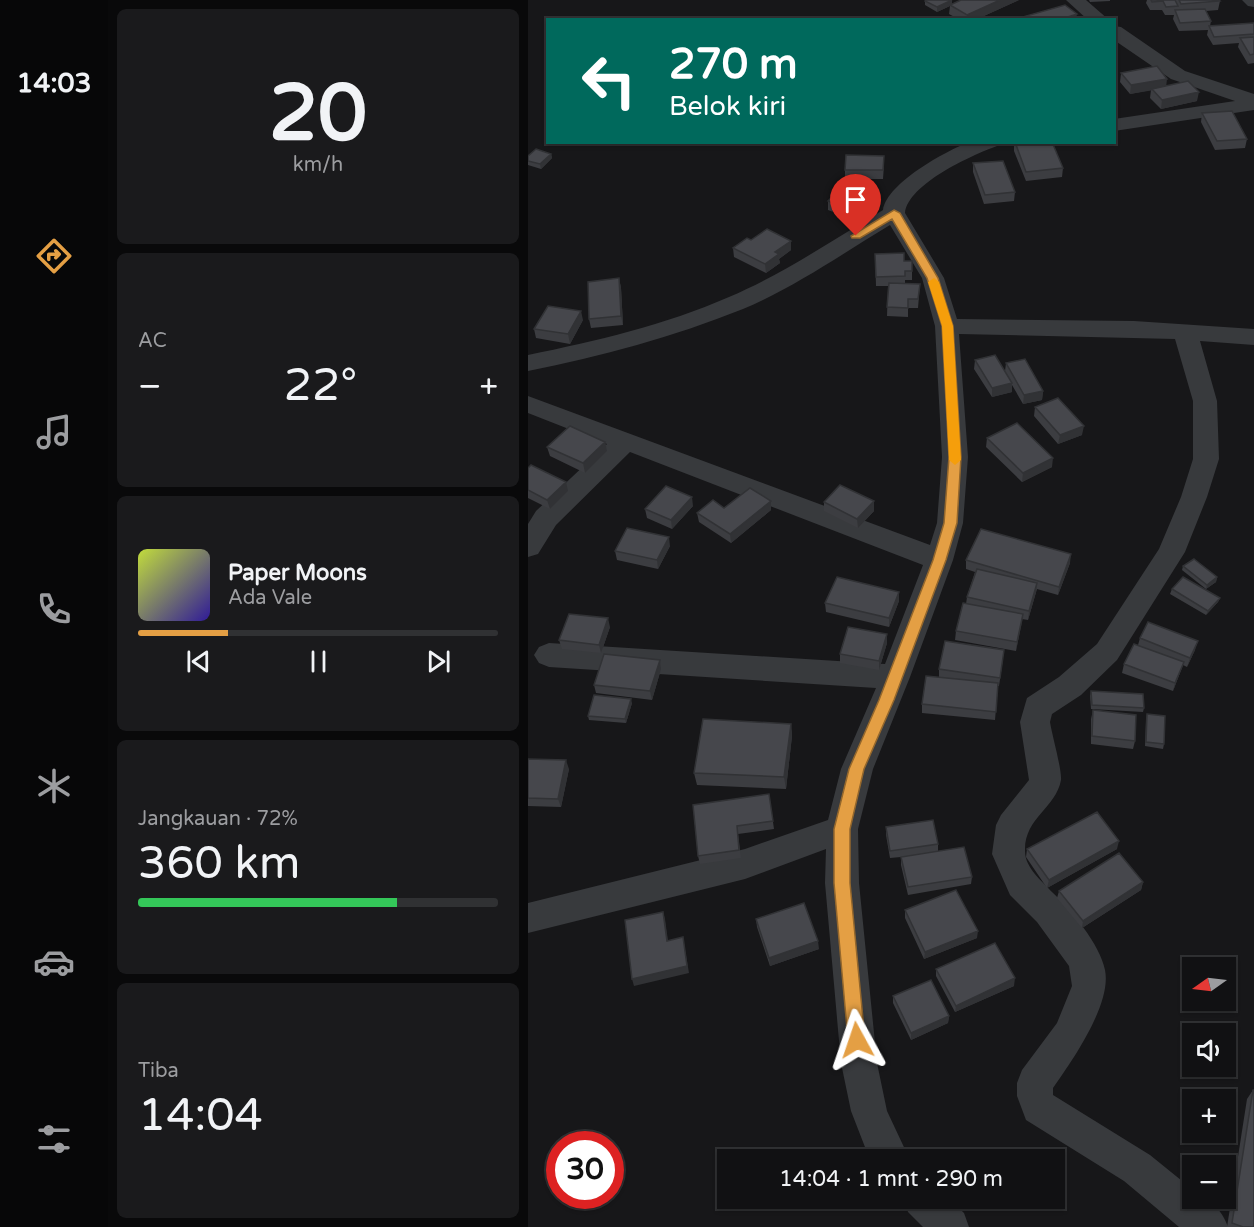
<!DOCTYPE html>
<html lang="id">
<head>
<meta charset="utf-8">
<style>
  body { margin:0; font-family:"Varela Round",sans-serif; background:#1a1a1c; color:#f1f3f6; height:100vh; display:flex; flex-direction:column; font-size:22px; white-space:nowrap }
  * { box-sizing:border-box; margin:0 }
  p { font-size:20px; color:#9c9da0 }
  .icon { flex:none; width:33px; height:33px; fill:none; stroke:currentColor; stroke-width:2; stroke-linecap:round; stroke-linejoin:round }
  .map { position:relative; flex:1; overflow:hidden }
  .panel { display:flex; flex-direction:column; gap:9px; padding:9px; background:#09090a; width:420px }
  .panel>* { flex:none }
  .guide { position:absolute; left:18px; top:18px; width:570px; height:126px; border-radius:0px; box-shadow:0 2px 4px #0004,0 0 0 2px #303133; background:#00695c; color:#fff; overflow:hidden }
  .needle { width:39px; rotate:256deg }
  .buttons { position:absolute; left:654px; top:957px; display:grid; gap:12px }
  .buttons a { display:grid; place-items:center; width:54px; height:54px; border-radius:0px; background:#111113; box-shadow:0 2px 4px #0004,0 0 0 2px #303133; font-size:30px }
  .speed { position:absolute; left:18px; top:1131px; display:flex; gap:12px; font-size:30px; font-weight:700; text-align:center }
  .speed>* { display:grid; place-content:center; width:78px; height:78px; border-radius:50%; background:#111113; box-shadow:0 2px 4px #0004,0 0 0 2px #303133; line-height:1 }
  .speed .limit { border:9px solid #d22; background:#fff; color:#111 }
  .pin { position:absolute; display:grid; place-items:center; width:51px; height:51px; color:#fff; margin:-62px -26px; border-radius:50% 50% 50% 0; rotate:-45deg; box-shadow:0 0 6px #0007 }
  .pin .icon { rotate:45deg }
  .me { position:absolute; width:66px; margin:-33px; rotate:355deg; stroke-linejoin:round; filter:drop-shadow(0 0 4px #0008) }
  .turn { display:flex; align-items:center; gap:21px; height:126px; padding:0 24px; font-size:27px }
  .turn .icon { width:78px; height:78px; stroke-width:2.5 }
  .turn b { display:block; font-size:42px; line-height:51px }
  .big { font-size:45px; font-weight:600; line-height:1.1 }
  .panel .tile { flex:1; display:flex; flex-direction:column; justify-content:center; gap:9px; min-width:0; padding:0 21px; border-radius:9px; background:#1a1a1c }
  .panel .dial { align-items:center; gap:0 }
  .dial b { font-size:78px; line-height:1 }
  .song { display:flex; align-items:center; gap:18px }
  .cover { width:72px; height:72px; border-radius:9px; background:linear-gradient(135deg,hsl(70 70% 55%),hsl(250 70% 35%)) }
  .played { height:6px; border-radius:3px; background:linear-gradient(90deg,#e49f44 25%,#303133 25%) }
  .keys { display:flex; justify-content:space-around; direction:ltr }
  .heat { display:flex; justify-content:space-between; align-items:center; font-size:33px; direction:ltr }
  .charge { height:9px; border-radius:4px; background:linear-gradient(90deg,#34c759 72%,#303133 0) }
  .trip { position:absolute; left:189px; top:1149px; width:348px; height:60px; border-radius:0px; background:#111113; box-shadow:0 2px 4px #0004,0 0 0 2px #303133; font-weight:600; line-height:60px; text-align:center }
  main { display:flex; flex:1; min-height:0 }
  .dock { display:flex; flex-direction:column; width:108px; justify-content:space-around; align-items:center; background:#070708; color:#9c9da0 }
  .dock .icon { width:42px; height:42px }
  .dock .active { color:#e49f44 }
  .dock b { font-size:27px; color:#f1f3f6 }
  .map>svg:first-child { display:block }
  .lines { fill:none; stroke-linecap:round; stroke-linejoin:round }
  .minor { fill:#383a3d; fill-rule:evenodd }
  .wall { fill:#3c3d41 }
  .shaded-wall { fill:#313235 }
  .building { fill:#46474c; stroke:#313235; stroke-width:1.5 }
  .route { fill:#e49f44; stroke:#94672c; stroke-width:1.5 }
  .slow { fill:#f59e0b }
</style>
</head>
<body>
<main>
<nav class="dock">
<b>14:03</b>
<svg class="icon active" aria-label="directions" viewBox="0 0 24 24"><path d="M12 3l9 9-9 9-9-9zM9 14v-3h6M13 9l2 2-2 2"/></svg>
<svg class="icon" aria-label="music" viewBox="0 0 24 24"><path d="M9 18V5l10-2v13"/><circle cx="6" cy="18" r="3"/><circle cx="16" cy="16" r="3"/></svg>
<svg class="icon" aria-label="phone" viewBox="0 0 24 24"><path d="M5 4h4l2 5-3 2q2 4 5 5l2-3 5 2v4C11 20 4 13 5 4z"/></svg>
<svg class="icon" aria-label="climate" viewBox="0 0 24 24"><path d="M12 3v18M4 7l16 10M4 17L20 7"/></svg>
<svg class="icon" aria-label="car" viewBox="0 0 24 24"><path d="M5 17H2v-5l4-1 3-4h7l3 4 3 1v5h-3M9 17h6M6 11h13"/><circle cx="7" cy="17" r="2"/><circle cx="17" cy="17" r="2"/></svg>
<svg class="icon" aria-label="filters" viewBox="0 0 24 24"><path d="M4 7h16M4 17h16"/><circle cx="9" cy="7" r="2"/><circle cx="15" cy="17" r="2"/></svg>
</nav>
<section class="panel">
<div class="tile dial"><b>20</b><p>km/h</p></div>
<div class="tile"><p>AC</p>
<div class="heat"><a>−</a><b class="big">22°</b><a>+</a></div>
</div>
<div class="tile">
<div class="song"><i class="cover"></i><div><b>Paper Moons</b><p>Ada Vale</p></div></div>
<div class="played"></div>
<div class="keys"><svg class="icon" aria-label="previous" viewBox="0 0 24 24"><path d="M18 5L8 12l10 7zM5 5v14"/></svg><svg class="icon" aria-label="pause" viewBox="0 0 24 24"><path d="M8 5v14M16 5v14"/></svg><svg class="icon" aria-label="next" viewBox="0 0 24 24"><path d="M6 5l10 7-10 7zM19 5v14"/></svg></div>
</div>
<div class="tile"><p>Jangkauan · 72%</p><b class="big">360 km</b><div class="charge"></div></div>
<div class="tile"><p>Tiba</p><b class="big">14:04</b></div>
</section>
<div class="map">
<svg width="726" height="1227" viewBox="0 0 726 1227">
  <rect width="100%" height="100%" fill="#171719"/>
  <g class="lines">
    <path class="minor" d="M538,0H558L581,20H560Z
      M714,0H726V7L720,6Z
      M586,26L593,27L657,71L726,94V110L586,131V119L707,101L643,79L586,40Z
      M441,142H472L469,146C444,155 380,184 377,213L416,278L429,319L606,321L726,329V345L672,341L689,401L691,459L679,497L657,552L589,660L553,695L524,714L522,722C524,735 534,770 533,780C528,808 496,818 497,851C497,868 514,881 524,892C543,910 572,944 577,970C584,1004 544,1061 525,1088V1095L622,1155L664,1189V1198C683,1198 694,1210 700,1227H651L596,1181L498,1120L489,1096V1083L494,1070L529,1023L544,986L541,966L509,922L482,895L464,854L468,825L473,815L501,780L492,722L499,698L531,677L569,644L631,549L653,497L665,459V401L647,339L431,334L440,457L435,523L425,560L382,677L345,769L330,829L331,883L349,1063L359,1111L382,1160H342L323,1111L313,1063L297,883L298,849L217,879L0,933V903L217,849L300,820L313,769L348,688L21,667L11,663L6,655L11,647L21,643L357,664L395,565L102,452L28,525L10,554L0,557V524L8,511L79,444L0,413V396L402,545L409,523L414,457L407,326L394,278L362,225C314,254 267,287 215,309C145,337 74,356 0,371V355C68,341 137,325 201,297C255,274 305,240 355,210C359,183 418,151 441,142Z
      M375,1198H421L436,1213L441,1227H395L380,1212Z"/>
  </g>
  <path class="wall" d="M424,0V4L433,0H491L447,20H432L421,14L422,6L409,12L397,5V1Z
    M561,0H582V1L562,2Z
    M619,0H691L692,1L690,10L678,11L683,21L682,26L726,23V63L720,64L710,47L711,43L685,45L679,35L680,30L651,31L645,19L646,15H637L634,10H622L618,3Z
    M593,73L638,86L669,101L633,109L622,98L623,90L602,94L592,82Z
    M674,113L719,139L717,148L687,150L673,122Z
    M486,142L535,168L534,177L498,181L486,151Z
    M23,154L24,158L13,169L0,165V156Z
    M445,163L487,192L486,201L456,204L445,172Z
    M356,165L355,179H317V170Z
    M300,201L346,203V212L335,223L300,210Z
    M263,241V250L251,259L252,263L238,273L206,257L205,248Z
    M347,254L376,261L384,271V280H377V283L392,284L390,308H380V317L359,316L360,286H348Z
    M91,278L93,288L95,325L63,328L61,319Z
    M55,320L42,344L8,338L6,329Z
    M447,360L477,371L478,363L515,391L514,400L495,404L484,385V392L464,397L446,369Z
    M507,407L554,435L530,444L506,416Z
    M459,438L524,467L494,482L458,447Z
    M77,442L79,451L57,473L22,456L19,447Z
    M0,468L40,491L22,509L0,498Z
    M346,501V511L330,528L296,511V502Z
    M165,506L144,529L119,518L117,509Z
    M196,508L243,510L203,543L171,522L169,513Z
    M142,546L130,569L89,560L87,551Z
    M438,560L542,563L530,595L509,589L500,620L494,619L488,651L427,640L428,631L438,604L439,597L447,572L438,569Z
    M655,566L689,577L688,582L678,589L654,570Z
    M644,589L692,598L690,602L678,615L642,594Z
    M371,601L361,627L298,612L297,603Z
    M82,627L73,653L34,649L31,640Z
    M612,638L667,650L659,667L655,665L645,691L594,673L596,664L610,645Z
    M359,643L351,670L312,663V654Z
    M475,659L471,686H470L467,720L394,713V704L411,677V669Z
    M132,660L133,669L124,700L68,693L66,685Z
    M563,691L616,708L615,712L563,709L562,696Z
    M104,703L98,723L61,720L60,716Z
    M565,710L607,741L605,749L563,744V719Z
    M619,714L636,744L635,749L617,746L618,718Z
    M263,724L264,736L258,789L169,785L166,773Z
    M0,759L41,769L33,807L0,806Z
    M241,794L246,829L210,834L213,858L172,864L170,856Z
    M358,827L410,844V851L444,877L443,884L380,895L373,865V857L362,858L358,835Z
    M499,849H589L519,888L498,857Z
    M615,882L613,890L554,928L529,898L531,891Z
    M377,910L449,938L396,959L377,918Z
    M228,919L291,949L242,966L229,927Z
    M408,969L486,986L427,1012L408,976Z
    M365,996L421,1016L420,1023L383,1040L365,1003Z
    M725,1090L726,1227H699L719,1099Z"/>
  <path class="shaded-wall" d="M424,0V5L409,12V7Z
    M472,0H491L447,20H439V15Z
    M549,14L548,20H531Z
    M639,79L638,88L602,94L603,85Z
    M671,92L669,101L633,109L634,100Z
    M23,154L24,158L13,169L12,164Z
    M346,203V212L335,223V214Z
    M263,241V250L251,259L252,263L238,273L237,264L247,252Z
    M91,278L93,288L95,325L93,316Z
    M53,311L55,320L42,344L40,334Z
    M484,383V392L464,397V388Z
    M515,391L514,400L495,404L496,395Z
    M556,426L554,435L530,444L532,435Z
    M77,442L79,451L57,473L55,463Z
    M525,458L524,467L494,482L495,473Z
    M38,482L40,491L22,509L19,500Z
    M164,497L165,506L144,529L143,520Z
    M243,501V510L203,543L202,534Z
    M346,501V511L330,528L329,519Z
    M141,537L142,546L130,569L129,560Z
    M543,554L542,563L530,595L531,587Z
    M689,577L688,582L678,589L679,585Z
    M509,583L508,592L500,620L501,611Z
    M371,592V601L361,627V618Z
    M692,598L690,602L678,615L680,611Z
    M495,614L494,622L488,651L489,642Z
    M80,618L82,627L73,653L71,645Z
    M359,634V643L351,670V661Z
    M670,641L667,650L659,667L662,658Z
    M132,660L133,669L124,700L122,691Z
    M656,662L653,670L645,691L647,683Z
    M103,699L104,703L98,723L97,719Z
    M263,724L264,736L258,789L256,777Z
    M38,760L41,769L33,807L30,799Z
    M591,841L589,849L519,888L521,880Z
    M615,882L613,890L554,928L555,921Z
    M135,912L137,919L141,948L139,941Z
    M450,931L449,938L396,959L397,952Z
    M155,937L161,973L106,986L104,979Z
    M290,941L291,949L242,966L241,958Z
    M487,978L486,986L427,1012L428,1006Z
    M421,1016L420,1023L383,1040V1033Z"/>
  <path class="building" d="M398,0H424L409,7L397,1Z
    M433,0H472L439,15L422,5Z
    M623,0H647L650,6L638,7L635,1L624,2Z
    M651,0H691L692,1L653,4Z
    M537,5L549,14L531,20H493L491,18Z
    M677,9L683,21L652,23L647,10Z
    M726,23V34L686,37L681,26Z
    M726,37V54L722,55L712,38Z
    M629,66L639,79L603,85L593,73Z
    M660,81L671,92L634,100L624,89Z
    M704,111L719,139L689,141L674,113Z
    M487,142H524L535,168L498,172Z
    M8,149L23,154L12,164L0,161V156Z
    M318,155L356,156L355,170H317Z
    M475,161L487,192L457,195L445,163Z
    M311,190L346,203L335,214L300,201Z
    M239,229L263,241L247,252L251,254L237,264L205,248L219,238L223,240Z
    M376,253V261H384V271H377V276L348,277L347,254Z
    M91,278L93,316L61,319L60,282Z
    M361,283L392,284L390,299H380V308L359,307Z
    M20,306L53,311L40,334L6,329Z
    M467,355L484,383L464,388L447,360Z
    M497,359L515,391L496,395L478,363Z
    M530,398L556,426L532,435L507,407Z
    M489,423L525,458L495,473L459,438Z
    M42,426L77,442L55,463L19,447Z
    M3,465L38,482L19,500L0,490V468Z
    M312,485L346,501L329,519L296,502Z
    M138,486L164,497L143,520L117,509Z
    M222,488L243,501L202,534L169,513L185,500L196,508Z
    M99,528L141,537L129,560L87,551Z
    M453,529L543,554L531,587L438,560Z
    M666,559L689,577L679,585L655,566Z
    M449,569L509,583L501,611L439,597Z
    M309,577L371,592L361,618L297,603Z
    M655,577L692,598L680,611L644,589Z
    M435,603L495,614L489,642L428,631Z
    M41,614L80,618L71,645L31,640Z
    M620,622L670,641L662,658L612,638Z
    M320,627L359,634L351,661L312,654Z
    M417,641L476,650L472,678L411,669Z
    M606,644L656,662L647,683L596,664Z
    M76,654L132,660L122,691L66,685Z
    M398,676L470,683L468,712L394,704Z
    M563,691L615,694L616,708L564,705Z
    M66,695L103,699L97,719L60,716Z
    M565,710L608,715L607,741L564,736Z
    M619,714L637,716L636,744L618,742Z
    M175,719L263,724L256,777L166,773Z
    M0,759L38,760L30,799L0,798Z
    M241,794L245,821L209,826L211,850L170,856L165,805Z
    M569,812L591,841L521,880L499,849Z
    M405,820L410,844L362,851L358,827Z
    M436,847L444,877L380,887L373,857Z
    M591,853L615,882L555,921L531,891Z
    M428,890L450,931L397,952L377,910Z
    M276,903L290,941L241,958L228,919Z
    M135,912L139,941L155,937L159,966L104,979L97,920Z
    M467,943L487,978L428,1006L408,969Z
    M403,980L421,1016L383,1033L365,996Z
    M725,1090H726V1227H715L704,1223Z"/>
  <path class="route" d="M366,210L372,213L410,278L425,326L433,457L429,523L418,560L366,700L336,769L322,829V883L337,1040L335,1046L329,1049L323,1046L320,1040L306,883V829L321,769L351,700L405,560L416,523L421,457L414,326L399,278L364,219L332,238H324L323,236Z"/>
  <path class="slow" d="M406,278L411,282L425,326L433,460L427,465L421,460L414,326L400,282Z"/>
</svg>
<div class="buttons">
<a><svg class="needle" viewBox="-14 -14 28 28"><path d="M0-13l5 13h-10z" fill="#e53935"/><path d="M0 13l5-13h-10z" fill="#9c9da0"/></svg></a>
<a><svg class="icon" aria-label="sound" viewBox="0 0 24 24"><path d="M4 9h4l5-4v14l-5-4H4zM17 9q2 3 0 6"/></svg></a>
<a>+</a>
<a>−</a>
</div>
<div class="speed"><div class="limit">30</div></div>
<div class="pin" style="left:328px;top:236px;background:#d93025"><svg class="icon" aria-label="arrive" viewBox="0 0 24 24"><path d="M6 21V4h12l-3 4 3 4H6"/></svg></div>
<svg class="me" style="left:329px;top:1040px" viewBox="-20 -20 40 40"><path d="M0-17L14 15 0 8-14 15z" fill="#e49f44" stroke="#fff" stroke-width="4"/></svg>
<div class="trip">14:04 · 1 mnt · 290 m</div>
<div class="guide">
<div class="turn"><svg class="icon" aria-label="left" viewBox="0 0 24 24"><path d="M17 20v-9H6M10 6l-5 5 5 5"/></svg><div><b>270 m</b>Belok kiri</div></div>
</div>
</div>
</main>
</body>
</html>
